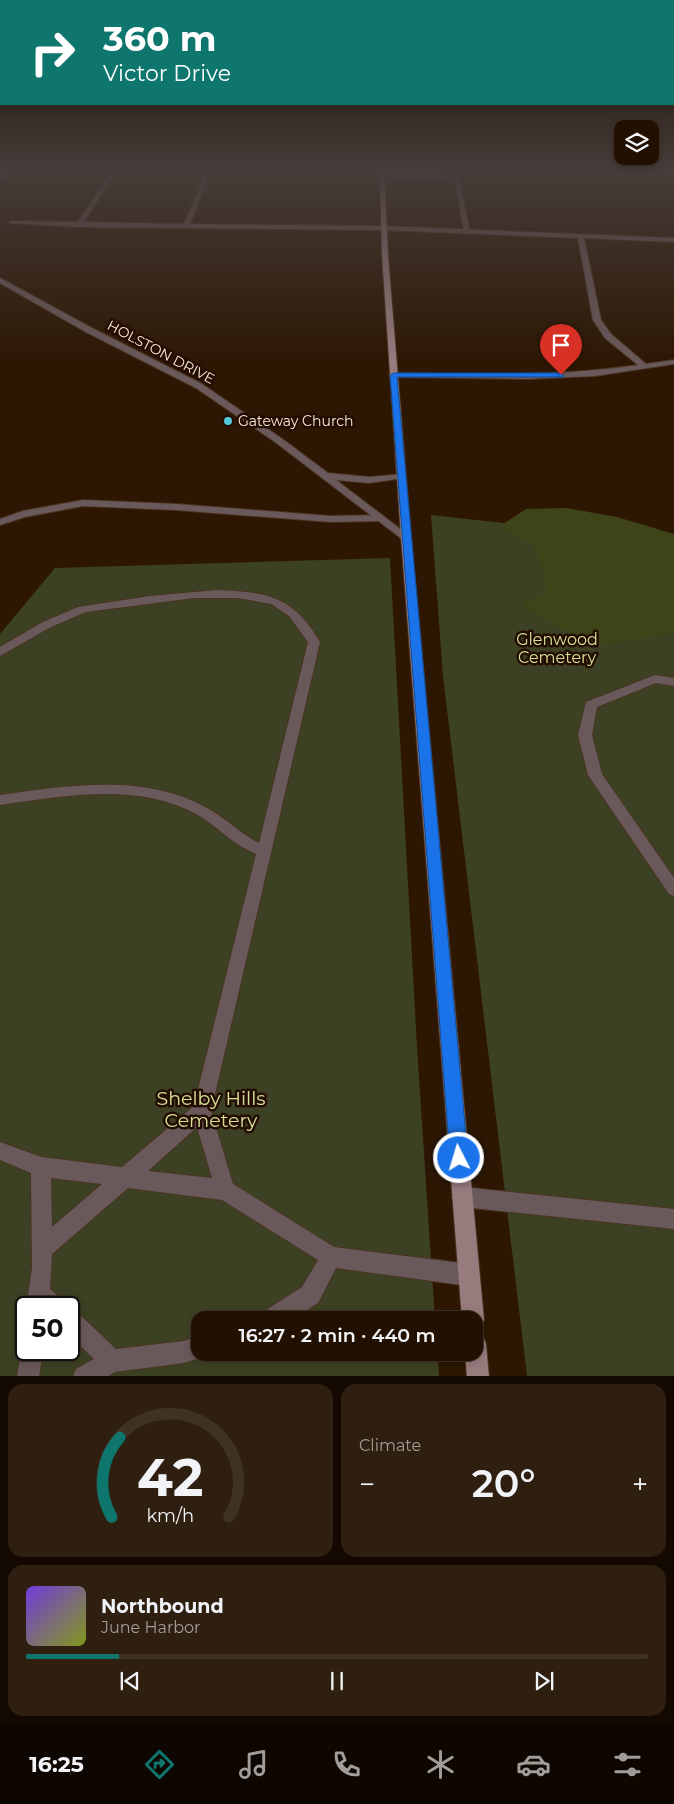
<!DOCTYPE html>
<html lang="en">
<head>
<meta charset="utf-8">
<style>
  body { margin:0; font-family:Montserrat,sans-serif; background:#2e1f11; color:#f1f3f6; height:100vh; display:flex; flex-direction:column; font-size:19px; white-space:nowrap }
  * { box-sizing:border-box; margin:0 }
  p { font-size:16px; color:#a29d99 }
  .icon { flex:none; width:28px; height:28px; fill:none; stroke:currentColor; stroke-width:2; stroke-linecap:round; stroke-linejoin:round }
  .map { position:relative; height:1376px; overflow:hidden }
  .details { display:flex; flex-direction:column; gap:8px; padding:8px; background:#130901; flex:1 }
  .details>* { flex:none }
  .guide { position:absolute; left:0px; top:0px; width:675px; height:105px; box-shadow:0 2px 8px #0003,0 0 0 1px #3f3124; background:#0f766e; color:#fff; overflow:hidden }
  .controls { position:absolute; left:614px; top:120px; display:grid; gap:10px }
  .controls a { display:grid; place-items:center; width:45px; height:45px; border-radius:10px; background:#221102; box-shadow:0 2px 8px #0003,0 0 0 1px #3f3124; font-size:25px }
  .speed { position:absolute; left:15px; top:1296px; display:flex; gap:10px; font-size:25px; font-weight:700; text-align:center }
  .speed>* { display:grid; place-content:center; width:65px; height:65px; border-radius:50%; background:#221102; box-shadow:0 2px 8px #0003,0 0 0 1px #3f3124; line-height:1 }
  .speed .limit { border:2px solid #111; border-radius:8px; background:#fff; color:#111 }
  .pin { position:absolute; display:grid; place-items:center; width:42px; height:42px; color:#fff; margin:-51px -21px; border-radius:50% 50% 50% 0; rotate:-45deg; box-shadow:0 0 5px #0007 }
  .pin .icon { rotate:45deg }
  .me { position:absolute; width:55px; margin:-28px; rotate:355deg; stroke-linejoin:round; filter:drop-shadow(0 0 4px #0008) }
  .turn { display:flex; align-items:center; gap:18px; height:105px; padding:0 20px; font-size:22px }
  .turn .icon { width:65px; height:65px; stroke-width:2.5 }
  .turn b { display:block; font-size:35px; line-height:42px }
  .big { font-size:38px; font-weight:600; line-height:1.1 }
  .details .card { flex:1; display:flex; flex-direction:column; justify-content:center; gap:8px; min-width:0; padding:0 18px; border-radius:15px; background:#2e1f11 }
  .details .dial { align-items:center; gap:0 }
  .dial svg { height:130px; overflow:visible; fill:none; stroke:#3f3124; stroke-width:7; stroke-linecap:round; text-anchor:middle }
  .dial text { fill:#f1f3f6; stroke:none }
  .song { display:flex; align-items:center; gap:15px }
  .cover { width:60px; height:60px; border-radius:8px; background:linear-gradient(135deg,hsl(260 70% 55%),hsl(70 70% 35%)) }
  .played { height:5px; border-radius:2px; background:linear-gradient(90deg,#0f766e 15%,#3f3124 15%) }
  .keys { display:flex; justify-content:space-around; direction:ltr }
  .heat { display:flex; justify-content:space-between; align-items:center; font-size:28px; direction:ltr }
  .details .tiles { flex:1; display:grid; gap:8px; grid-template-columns:1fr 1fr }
  .card:last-child { grid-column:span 2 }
  .trip { position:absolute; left:191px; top:1311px; width:292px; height:50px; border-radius:15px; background:#221102; box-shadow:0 2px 8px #0003,0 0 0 1px #3f3124; font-weight:600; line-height:50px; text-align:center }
  .tabs { display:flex; height:80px; justify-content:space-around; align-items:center; background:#0e0701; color:#a29d99 }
  .tabs .icon { width:35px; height:35px }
  .tabs .current { color:#0f766e }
  .tabs b { font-size:22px; color:#f1f3f6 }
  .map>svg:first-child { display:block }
  .green { fill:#3d4123; fill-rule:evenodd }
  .forest { fill:#3f4418 }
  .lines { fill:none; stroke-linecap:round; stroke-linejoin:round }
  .service-casing { stroke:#4a3421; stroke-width:2 }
  .minor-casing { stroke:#4a3421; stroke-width:2 }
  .tertiary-casing { stroke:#4a3421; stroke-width:2 }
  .secondary-casing { stroke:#4a3421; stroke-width:2 }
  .service { fill:#6a595b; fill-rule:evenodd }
  .minor { fill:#6a595b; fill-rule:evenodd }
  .tertiary { fill:#6a595b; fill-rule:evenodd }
  .secondary { fill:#977c7e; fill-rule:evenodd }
  .route { fill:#1a73e8; stroke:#114b97 }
  .poi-dot { fill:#54cade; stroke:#230d00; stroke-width:2 }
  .labels { text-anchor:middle; stroke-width:5; stroke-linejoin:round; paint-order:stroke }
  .far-street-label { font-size:14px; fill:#f9e9dc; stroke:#230d00 }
  .far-poi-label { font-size:14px; fill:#f9e9dc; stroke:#230d00; text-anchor:start }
  .park-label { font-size:16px; fill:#d6e198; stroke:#230d00 }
  .near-park-label { font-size:19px; fill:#d6e198; stroke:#230d00 }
</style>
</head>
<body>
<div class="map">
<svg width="674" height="1377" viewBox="0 0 674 1377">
  <rect width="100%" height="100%" fill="#2d1703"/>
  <path class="green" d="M431,515L674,542V1376H527L443,676Z
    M390,558L417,1047L435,1320H200V1352L438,1353L439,1376L0,1377V634L55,568ZM26,1308H69V1350H26Z"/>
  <path class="forest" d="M566,508L617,517L674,534V632L606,645L569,633L522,605L547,591L542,566L534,546L500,526L526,509Z"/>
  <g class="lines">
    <g class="service-casing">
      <path id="service" d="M0,171L10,173L6,179L0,181V177L5,174L0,173Z
        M382,173L440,175L459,179L470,232L467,234L464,232L455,181L440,179L380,176Z
        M83,500L176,504L331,516L381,515L386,518L381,521L331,522L176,510L83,506L25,517L0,525V519L23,511Z
        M217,590C267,592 293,596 320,642L211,1111L233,1184L334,1247L469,1264L476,1268L480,1275L476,1282L469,1286L336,1268L318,1303L291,1320H260L263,1312L302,1287L318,1260L222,1200L128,1188L52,1254L50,1289L63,1300L66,1308H26L32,1268L31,1173L0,1160V1142L41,1157L122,1167L194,1106L256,854C230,843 218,826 196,814C137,782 63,796 0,805V795C67,786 142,773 205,807C225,817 239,833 259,843L308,642L289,616L271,604L238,598H194L86,612L51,627L0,656V647L43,622L78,607L150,596ZM197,1127L212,1178L148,1171ZM51,1178L102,1184L52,1227Z
        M655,675L674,678V686L656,683L597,707L592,735L602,774L674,878V896L669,894L588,775L578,735L586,702Z
        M462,1187L674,1209V1229L462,1207L455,1204L452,1197L455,1190Z
        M69,1309L77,1312L116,1349L184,1341L200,1336V1352H209L208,1355L184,1363L115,1372L107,1377H73L76,1369L94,1359L69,1335Z
        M26,1341V1350H43L39,1377H17L21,1350Z"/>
    </g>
    <g class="minor-casing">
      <path id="minor" d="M112,171H116L84,222L184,224L207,171H211L190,224L383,226L674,238V242L584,238L601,320L611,334L646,364L674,360V364L595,376L528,379L390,377L389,375L393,373C475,374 557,377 638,365L605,338L593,320L578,238L383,230L79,227L9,223L12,221L78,222Z
        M666,171H670L674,175V180Z"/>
    </g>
    <g class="tertiary-casing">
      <path id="tertiary" d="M0,278L90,327L202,384L281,438L328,473L369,477L404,474V478L369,483L336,480L411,537L406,540L402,539L275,442L196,388L84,331L0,283Z"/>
    </g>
    <g class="secondary-casing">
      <path id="secondary" d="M380,171H384L388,255L411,537L484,1320L481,1328L475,1330V1320H462L401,537L382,255Z
        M475,1333L483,1336L486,1344L489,1377H467L465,1352H475Z"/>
    </g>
    <use href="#service" class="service"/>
    <use href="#minor" class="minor"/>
    <use href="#tertiary" class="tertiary"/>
    <use href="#secondary" class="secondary"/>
  </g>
  <linearGradient id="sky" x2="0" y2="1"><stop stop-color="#190d02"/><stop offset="0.47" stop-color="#463c39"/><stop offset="1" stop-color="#463c39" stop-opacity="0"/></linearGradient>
  <rect width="674" height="363" fill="url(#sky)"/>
  <path class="route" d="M561,373L564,377H397L468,1158L465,1165L459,1167L453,1165L450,1158L390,375L394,373Z"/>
  <circle class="poi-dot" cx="228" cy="421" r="5"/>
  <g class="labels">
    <g class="far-street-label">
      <text transform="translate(161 352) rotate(28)" y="5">HOLSTON DRIVE</text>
    </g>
    <g class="far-poi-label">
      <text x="238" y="426">Gateway Church</text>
    </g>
    <g class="park-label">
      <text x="557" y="645">Glenwood<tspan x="557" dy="18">Cemetery</tspan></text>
    </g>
    <g class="near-park-label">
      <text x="211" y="1105">Shelby Hills<tspan x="211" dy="22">Cemetery</tspan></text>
    </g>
  </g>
</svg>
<div class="controls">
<a><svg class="icon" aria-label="layers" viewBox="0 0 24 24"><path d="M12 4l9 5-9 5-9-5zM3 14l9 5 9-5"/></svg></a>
</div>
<div class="speed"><div class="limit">50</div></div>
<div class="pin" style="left:561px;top:375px;background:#d93025"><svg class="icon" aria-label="arrive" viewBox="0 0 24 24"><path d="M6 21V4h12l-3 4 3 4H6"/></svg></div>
<svg class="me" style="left:459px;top:1158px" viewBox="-20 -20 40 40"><circle r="17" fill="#1a73e8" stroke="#fff" stroke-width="3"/><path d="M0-11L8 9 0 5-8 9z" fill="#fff"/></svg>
<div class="trip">16:27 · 2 min · 440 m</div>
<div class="guide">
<div class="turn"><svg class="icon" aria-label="right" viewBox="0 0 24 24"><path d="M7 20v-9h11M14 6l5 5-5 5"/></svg><div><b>360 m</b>Victor Drive</div></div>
</div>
</div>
<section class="details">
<div class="tiles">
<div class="card dial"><svg viewBox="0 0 100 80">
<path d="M14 69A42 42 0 1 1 86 69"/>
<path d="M14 69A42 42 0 0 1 19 20" stroke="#0f766e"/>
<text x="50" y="56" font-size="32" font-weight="700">42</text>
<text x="50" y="72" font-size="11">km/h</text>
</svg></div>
<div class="card"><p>Climate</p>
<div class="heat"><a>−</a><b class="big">20°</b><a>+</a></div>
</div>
<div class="card">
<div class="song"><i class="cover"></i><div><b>Northbound</b><p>June Harbor</p></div></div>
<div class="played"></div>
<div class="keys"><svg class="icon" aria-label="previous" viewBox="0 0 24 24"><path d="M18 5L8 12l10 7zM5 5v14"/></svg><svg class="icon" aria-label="pause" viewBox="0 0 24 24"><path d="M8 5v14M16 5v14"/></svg><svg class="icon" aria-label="next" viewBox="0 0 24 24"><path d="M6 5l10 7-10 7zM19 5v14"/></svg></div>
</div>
</div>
</section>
<nav class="tabs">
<b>16:25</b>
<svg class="icon current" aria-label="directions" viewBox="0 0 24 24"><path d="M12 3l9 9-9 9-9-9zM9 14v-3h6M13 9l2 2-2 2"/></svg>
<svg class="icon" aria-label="music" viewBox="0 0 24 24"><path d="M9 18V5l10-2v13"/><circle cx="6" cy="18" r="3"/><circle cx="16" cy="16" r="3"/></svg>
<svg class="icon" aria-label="phone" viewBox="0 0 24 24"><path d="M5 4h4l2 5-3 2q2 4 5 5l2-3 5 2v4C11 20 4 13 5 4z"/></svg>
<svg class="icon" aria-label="climate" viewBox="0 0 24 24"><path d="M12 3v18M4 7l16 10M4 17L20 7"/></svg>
<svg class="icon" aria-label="car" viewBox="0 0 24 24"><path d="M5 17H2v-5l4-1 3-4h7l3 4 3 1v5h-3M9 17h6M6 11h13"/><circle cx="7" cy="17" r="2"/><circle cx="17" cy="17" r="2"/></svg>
<svg class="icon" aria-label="filters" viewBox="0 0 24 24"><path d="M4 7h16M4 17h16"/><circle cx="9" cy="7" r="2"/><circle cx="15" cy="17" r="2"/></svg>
</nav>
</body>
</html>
